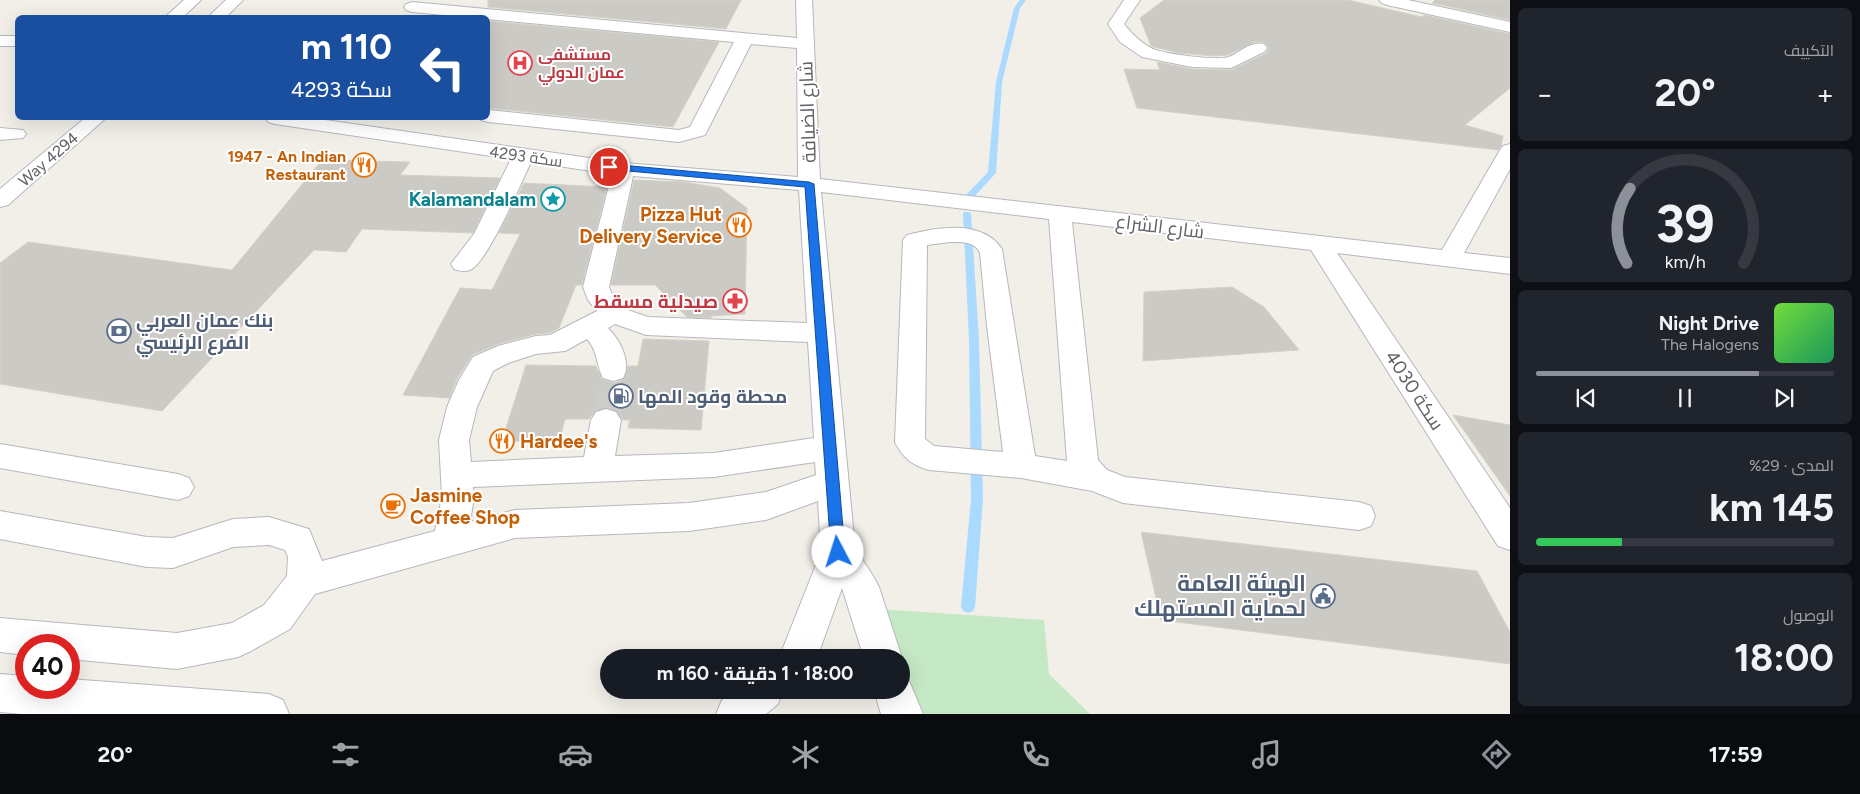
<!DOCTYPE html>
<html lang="ar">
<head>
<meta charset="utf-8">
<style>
  body { margin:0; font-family:Figtree,Cairo,sans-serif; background:#20242c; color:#f1f3f6; direction:rtl; height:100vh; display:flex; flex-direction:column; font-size:19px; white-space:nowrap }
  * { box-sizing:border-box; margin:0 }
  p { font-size:16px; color:#9ea1a6 }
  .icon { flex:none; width:28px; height:28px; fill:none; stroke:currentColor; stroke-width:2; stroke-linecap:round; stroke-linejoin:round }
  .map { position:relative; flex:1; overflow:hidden; direction:ltr }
  .details { display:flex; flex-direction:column; gap:8px; padding:8px; background:#0d0f14; width:350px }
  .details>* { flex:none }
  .hud { position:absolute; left:15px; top:15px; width:475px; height:105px; border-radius:8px; box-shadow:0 5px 20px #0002; direction:rtl; background:#1a4fa0; color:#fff; overflow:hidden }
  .speed { position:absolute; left:15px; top:634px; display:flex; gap:10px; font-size:25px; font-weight:700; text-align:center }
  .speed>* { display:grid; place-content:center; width:65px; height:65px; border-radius:50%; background:#171b24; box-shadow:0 5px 20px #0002; line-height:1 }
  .speed .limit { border:8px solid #d22; background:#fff; color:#111 }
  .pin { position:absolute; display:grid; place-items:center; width:42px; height:42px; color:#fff; margin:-21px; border:2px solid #fff; border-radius:50%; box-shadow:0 1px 5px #0007 }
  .me { position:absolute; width:55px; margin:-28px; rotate:355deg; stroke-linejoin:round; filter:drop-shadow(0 0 4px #0008) }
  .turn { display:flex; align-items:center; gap:18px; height:105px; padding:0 15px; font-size:22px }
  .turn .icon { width:65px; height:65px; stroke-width:2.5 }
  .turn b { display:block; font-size:35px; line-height:42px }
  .big { font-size:38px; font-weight:700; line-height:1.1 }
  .details .card { flex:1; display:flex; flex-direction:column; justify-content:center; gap:8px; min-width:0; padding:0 18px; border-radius:8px; background:#20242c }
  .details .dial { align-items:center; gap:0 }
  .dial svg { height:130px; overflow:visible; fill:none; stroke:#363941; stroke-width:7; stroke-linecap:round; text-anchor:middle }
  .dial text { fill:#f1f3f6; stroke:none }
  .song { display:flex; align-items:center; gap:15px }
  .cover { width:60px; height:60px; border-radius:8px; background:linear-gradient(135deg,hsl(100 70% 55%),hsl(150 70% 35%)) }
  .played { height:5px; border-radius:2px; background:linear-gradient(90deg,#8c9099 75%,#363941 75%) }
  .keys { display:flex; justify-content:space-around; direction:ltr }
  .heat { display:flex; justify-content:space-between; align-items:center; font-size:28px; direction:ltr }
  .charge { height:8px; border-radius:4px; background:linear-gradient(90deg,#34c759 29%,#363941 0) }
  .trip { position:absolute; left:600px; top:649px; width:310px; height:50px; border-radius:25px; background:#171b24; box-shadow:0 5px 20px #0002; font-weight:700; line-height:50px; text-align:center; direction:rtl }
  .tabs { display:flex; height:80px; justify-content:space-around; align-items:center; background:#090b0e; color:#9ea1a6 }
  .tabs .icon { width:35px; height:35px }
  .tabs .on { color:#8c9099 }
  .tabs b { font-size:22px; color:#f1f3f6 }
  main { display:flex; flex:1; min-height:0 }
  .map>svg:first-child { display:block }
  .green { fill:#c5e8c5 }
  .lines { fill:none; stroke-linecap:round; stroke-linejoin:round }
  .stream { fill:#aadaff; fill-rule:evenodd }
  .building { fill:#cccac5; stroke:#d6d1c6 }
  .minor-tunnel { stroke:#ccccc8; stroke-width:28; stroke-dasharray:28 14; stroke-linecap:butt }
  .minor-casing { stroke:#b5b8bc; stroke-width:2 }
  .minor { fill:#fff; fill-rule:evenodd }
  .route { fill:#1a73e8; stroke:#114b97 }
  .labels { text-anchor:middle; stroke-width:4; stroke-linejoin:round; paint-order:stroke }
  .far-health-label { font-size:16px; font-weight:bold; fill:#be3a42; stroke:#fff; text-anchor:start }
  .far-food-label { font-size:16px; font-weight:bold; fill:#c56008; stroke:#fff; text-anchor:end }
  .far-street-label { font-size:16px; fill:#5f6368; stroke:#fff }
  .street-label { font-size:19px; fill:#5f6368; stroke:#fff }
  .culture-label { font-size:19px; font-weight:bold; fill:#0d838f; stroke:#fff; text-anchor:end }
  .food-label { font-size:19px; font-weight:bold; fill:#c56008; stroke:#fff; text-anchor:start }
  .health-label { font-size:19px; font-weight:bold; fill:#be3a42; stroke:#fff; text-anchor:end }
  .service-label { font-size:19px; font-weight:bold; fill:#4e5e75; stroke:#fff; text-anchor:start }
  .near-service-label { font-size:22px; font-weight:bold; fill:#4e5e75; stroke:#fff; text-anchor:end }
</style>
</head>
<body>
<main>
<section class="details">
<div class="card"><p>التكييف</p>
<div class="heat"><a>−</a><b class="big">20°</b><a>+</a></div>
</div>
<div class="card dial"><svg viewBox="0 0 100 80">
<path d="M14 69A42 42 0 1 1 86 69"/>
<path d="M14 69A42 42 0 0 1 16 23" stroke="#8c9099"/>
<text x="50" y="56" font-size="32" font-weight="700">39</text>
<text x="50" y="72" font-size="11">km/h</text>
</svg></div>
<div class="card">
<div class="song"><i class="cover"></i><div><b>Night Drive</b><p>The Halogens</p></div></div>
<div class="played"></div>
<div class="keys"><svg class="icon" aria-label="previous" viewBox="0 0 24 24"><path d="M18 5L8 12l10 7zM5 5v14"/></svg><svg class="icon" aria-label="pause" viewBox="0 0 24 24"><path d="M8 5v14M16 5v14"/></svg><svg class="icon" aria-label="next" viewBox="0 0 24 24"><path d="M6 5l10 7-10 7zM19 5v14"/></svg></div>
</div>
<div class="card"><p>المدى · 29%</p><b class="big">145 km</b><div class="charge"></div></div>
<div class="card"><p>الوصول</p><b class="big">18:00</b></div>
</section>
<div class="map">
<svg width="1510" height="714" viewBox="0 0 1510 714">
  <rect width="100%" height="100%" fill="#f1efe8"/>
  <path class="green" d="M877,609L1044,620L1049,674L1090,714H919L901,676V658Z"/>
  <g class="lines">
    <path class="stream" d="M1020,0H1026L1020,8L1002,82L996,173L972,199H966V195L988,172L996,82L1014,8Z
      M964,212H970L971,214L979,340L983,499L975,607L973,611L968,613L963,611L961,607L971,499L969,340L963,214Z"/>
  </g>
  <path class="building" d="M488,0H741L726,29L488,7Z
    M1164,0H1348L1422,17L1424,15L1510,34V88L1465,125L1503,136L1501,146L1498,150L1137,108L1124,69L1160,70L1157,62L1192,69L1231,70L1265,54L1269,48L1264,42H1254L1228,55L1214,56L1179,53L1154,47L1151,46L1140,18Z
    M1435,0H1510V20L1432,3Z
    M488,21L719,42L673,127L488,108Z
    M322,160L410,162L400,175L500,178L473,233L362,229L346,252L314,250L162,411L0,384V263L28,242L232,270Z
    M634,180L684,182L720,188L747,208L745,314L711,316V318L687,317L655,285H611Z
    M524,183L607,187L582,285H576L559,328L549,333L536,334L498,344L472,355L457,379L449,398L403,395L460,288L492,290L520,234L499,233Z
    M1232,287L1264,307L1299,350L1143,361L1144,292Z
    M643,339L709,341L701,430L628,428L630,420H623L617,410L605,407L595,410L589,419H565L559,442L502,441L526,365L596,366L601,379L614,383L625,379L628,366H638Z
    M1453,415L1510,425V496Z
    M1141,532L1477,571L1510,632V664L1161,620Z"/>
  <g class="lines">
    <path class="minor-tunnel" d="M606,420L613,371"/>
    <g class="minor-casing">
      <path id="minor" d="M184,0H201L182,18H164Z
        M226,0H243L225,18H207Z
        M796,0H812L820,179L1442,250L1500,150L1503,146L1510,144V169L1464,253L1510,258V274L1337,253L1510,508V550L1498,546L1311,250L1072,222L1098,460L1107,470L1125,477L1359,502L1371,506L1375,516L1371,526L1359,530L1123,503L1092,491L1021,478L929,470C912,465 903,458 895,442L903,240L907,235C937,227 982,219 1002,249L1035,456L1067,461L1049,219L821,192L855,548L873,576L879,587L902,658L901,659V658H864L842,588L817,658H779L821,552L818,501L766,520L689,531L515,538L315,594L290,629L251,651L238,657L177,669L69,659V645H26V655L0,652V618L177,633L232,623L264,605L287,576L288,557L285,550L269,545L233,547L173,568L147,567L0,539V511L147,537L173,538L233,519L269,517L309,529L322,561L435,531L442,497L439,440L447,407L459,380L473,357L498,346L536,336L550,335L597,311L588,300L583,287L612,174L531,162C521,183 488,262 470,270C464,272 460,271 454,269L451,264L474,234L511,159L275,124L268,122L266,118H311L624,163L798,177L797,48L751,44L705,135L679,142L488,122L481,120L479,118H488V110L679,130L690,127L734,42L412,12L406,10L404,7L406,4L412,2L797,38ZM633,176L799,190L807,323L648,317L622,308L613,297L609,287ZM950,242C961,242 975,241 980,253L987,326L1003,452L934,446L925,439L927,245ZM615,324L646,335L808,342L814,438L714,453L615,456L621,420L616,412L606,409L596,412L591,420L584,457L471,462L469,440L477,407L493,371L508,363L536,354L565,351L587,339C598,351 596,365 603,378L613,381L623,378C632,362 620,340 608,328ZM815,462L816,475L766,492L689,503L515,510L470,522L474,497L473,487L714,477Z
        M1124,0H1140L1124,24C1132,34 1141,43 1153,49C1165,54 1217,61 1229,57C1241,52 1250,41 1264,44L1267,48L1264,52L1231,68L1192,67L1142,57L1120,42L1108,24Z
        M1379,0H1408L1510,22V32L1387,5L1382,3Z
        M0,36H18V46H0Z
        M85,118H106L8,205L0,207V189Z
        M0,128L23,130L26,134L23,138L0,140Z
        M0,444L178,474L189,478L194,487L189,496L178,500L0,468Z
        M0,674L26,676V688H69V679L269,694L283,700L289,714H21L0,712Z
        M901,674L907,676L923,714H881L874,690H901Z
        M734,690H783L778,704L766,714H716L722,700Z"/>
    </g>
    <use href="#minor" class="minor"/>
  </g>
  <path class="route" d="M609,164L809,182L814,184L845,552L843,556L838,558L833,556L831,552L805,187L606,169L604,167Z"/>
  <defs>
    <g id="hospital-ring" transform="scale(1.25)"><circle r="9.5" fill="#fff" stroke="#e0444e" stroke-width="1.5"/><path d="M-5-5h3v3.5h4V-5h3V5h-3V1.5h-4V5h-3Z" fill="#e0444e"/></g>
    <g id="restaurant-ring" transform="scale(1.25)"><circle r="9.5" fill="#fff" stroke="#e8710a" stroke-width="1.5"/><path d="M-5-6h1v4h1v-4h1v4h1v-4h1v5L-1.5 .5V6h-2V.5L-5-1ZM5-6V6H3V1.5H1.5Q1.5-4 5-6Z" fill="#e8710a"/></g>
    <g id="sight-ring" transform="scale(1.25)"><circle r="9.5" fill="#fff" stroke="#0f9aa8" stroke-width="1.5"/><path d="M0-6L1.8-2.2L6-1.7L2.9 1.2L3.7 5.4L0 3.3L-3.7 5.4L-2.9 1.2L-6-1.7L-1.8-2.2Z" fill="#0f9aa8"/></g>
    <g id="pharmacy-ring" transform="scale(1.25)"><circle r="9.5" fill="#fff" stroke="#e0444e" stroke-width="1.5"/><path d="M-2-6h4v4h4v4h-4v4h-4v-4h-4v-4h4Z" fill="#e0444e"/></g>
    <g id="bank-ring" transform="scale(1.25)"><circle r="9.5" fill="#fff" stroke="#5c6f8a" stroke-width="1.5"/><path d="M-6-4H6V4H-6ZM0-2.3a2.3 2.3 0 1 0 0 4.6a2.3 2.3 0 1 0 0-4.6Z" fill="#5c6f8a"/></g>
    <g id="fuel-ring" transform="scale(1.25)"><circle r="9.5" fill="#fff" stroke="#5c6f8a" stroke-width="1.5"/><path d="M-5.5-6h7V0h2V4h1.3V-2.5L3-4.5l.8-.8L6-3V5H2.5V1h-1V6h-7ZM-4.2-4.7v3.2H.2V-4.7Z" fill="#5c6f8a"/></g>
    <g id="cafe-ring" transform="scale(1.25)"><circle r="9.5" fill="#fff" stroke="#e8710a" stroke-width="1.5"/><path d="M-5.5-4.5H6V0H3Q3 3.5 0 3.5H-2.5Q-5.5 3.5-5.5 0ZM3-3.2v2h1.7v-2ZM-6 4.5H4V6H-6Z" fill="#e8710a"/></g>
    <g id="civic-ring" transform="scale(1.25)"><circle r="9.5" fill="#fff" stroke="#5c6f8a" stroke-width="1.5"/><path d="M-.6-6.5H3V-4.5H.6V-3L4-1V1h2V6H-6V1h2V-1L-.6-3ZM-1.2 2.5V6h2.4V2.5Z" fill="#5c6f8a"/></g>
  </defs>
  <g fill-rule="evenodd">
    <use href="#hospital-ring" x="520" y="63"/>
    <use href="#restaurant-ring" x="364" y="165"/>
    <use href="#sight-ring" x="553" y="199"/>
    <use href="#restaurant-ring" x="739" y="225"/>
    <use href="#pharmacy-ring" x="735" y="301"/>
    <use href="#bank-ring" x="119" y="331"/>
    <use href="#fuel-ring" x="621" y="396"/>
    <use href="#restaurant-ring" x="502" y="441"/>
    <use href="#cafe-ring" x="393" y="506"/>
    <use href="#civic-ring" x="1323" y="596"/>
  </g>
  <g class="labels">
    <g class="far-health-label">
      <text x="538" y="60">مستشفى<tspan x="538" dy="18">عمان الدولي</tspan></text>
    </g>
    <g class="far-food-label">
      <text x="346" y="162">1947 - An Indian<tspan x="346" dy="18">Restaurant</tspan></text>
    </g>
    <g class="far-street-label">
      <text transform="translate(526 156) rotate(8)" y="6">سكة 4293</text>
      <text transform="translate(48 159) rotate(-41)" y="6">Way 4294</text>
    </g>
    <g class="street-label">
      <text transform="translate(807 112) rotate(-92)" y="7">شارع الضيافة</text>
      <text transform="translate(1160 226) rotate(7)" y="7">شارع الشراع</text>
      <text transform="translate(1415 390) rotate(57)" y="7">سكة 4030</text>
    </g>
    <g class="culture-label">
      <text x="536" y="206">Kalamandalam</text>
    </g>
    <g class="food-label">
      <text x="722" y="221" text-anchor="end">Pizza Hut<tspan x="722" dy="22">Delivery Service</tspan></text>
      <text x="520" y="448">Hardee's</text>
      <text x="410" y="502">Jasmine<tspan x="410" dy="22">Coffee Shop</tspan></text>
    </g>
    <g class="health-label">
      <text x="718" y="308">صيدلية مسقط</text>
    </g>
    <g class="service-label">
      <text x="136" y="327">بنك عمان العربي<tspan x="136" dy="22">الفرع الرئيسي</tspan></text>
      <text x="638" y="403">محطة وقود المها</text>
    </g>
    <g class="near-service-label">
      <text x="1306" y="591">الهيئة العامة<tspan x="1306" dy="25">لحماية المستهلك</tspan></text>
    </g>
  </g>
</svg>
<div class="speed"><div class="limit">40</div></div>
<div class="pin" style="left:609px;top:167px;background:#d93025"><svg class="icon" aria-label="arrive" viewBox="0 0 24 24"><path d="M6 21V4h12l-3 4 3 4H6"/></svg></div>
<svg class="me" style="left:838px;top:552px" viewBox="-20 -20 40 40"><circle r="19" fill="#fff"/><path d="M0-13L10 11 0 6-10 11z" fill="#1a73e8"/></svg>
<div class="trip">18:00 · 1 دقيقة · 160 m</div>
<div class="hud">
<div class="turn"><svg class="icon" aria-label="left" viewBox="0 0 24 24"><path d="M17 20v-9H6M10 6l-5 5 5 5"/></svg><div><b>110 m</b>سكة 4293</div></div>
</div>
</div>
</main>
<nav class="tabs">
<b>17:59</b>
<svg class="icon on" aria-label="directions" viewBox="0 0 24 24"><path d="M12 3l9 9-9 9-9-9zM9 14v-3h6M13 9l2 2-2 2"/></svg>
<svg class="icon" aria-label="music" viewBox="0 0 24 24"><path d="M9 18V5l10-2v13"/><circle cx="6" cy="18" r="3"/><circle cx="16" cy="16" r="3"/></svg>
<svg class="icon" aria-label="phone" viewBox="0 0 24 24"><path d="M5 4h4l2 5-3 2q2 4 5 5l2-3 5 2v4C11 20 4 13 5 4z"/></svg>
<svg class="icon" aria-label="climate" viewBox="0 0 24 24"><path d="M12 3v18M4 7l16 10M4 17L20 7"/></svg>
<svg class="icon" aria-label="car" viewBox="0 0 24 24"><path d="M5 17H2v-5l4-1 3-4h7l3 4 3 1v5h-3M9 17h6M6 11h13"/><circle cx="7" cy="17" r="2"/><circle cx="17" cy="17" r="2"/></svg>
<svg class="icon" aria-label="filters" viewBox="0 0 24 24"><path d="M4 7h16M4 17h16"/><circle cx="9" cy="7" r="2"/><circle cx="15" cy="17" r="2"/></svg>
<b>20°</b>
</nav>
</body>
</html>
